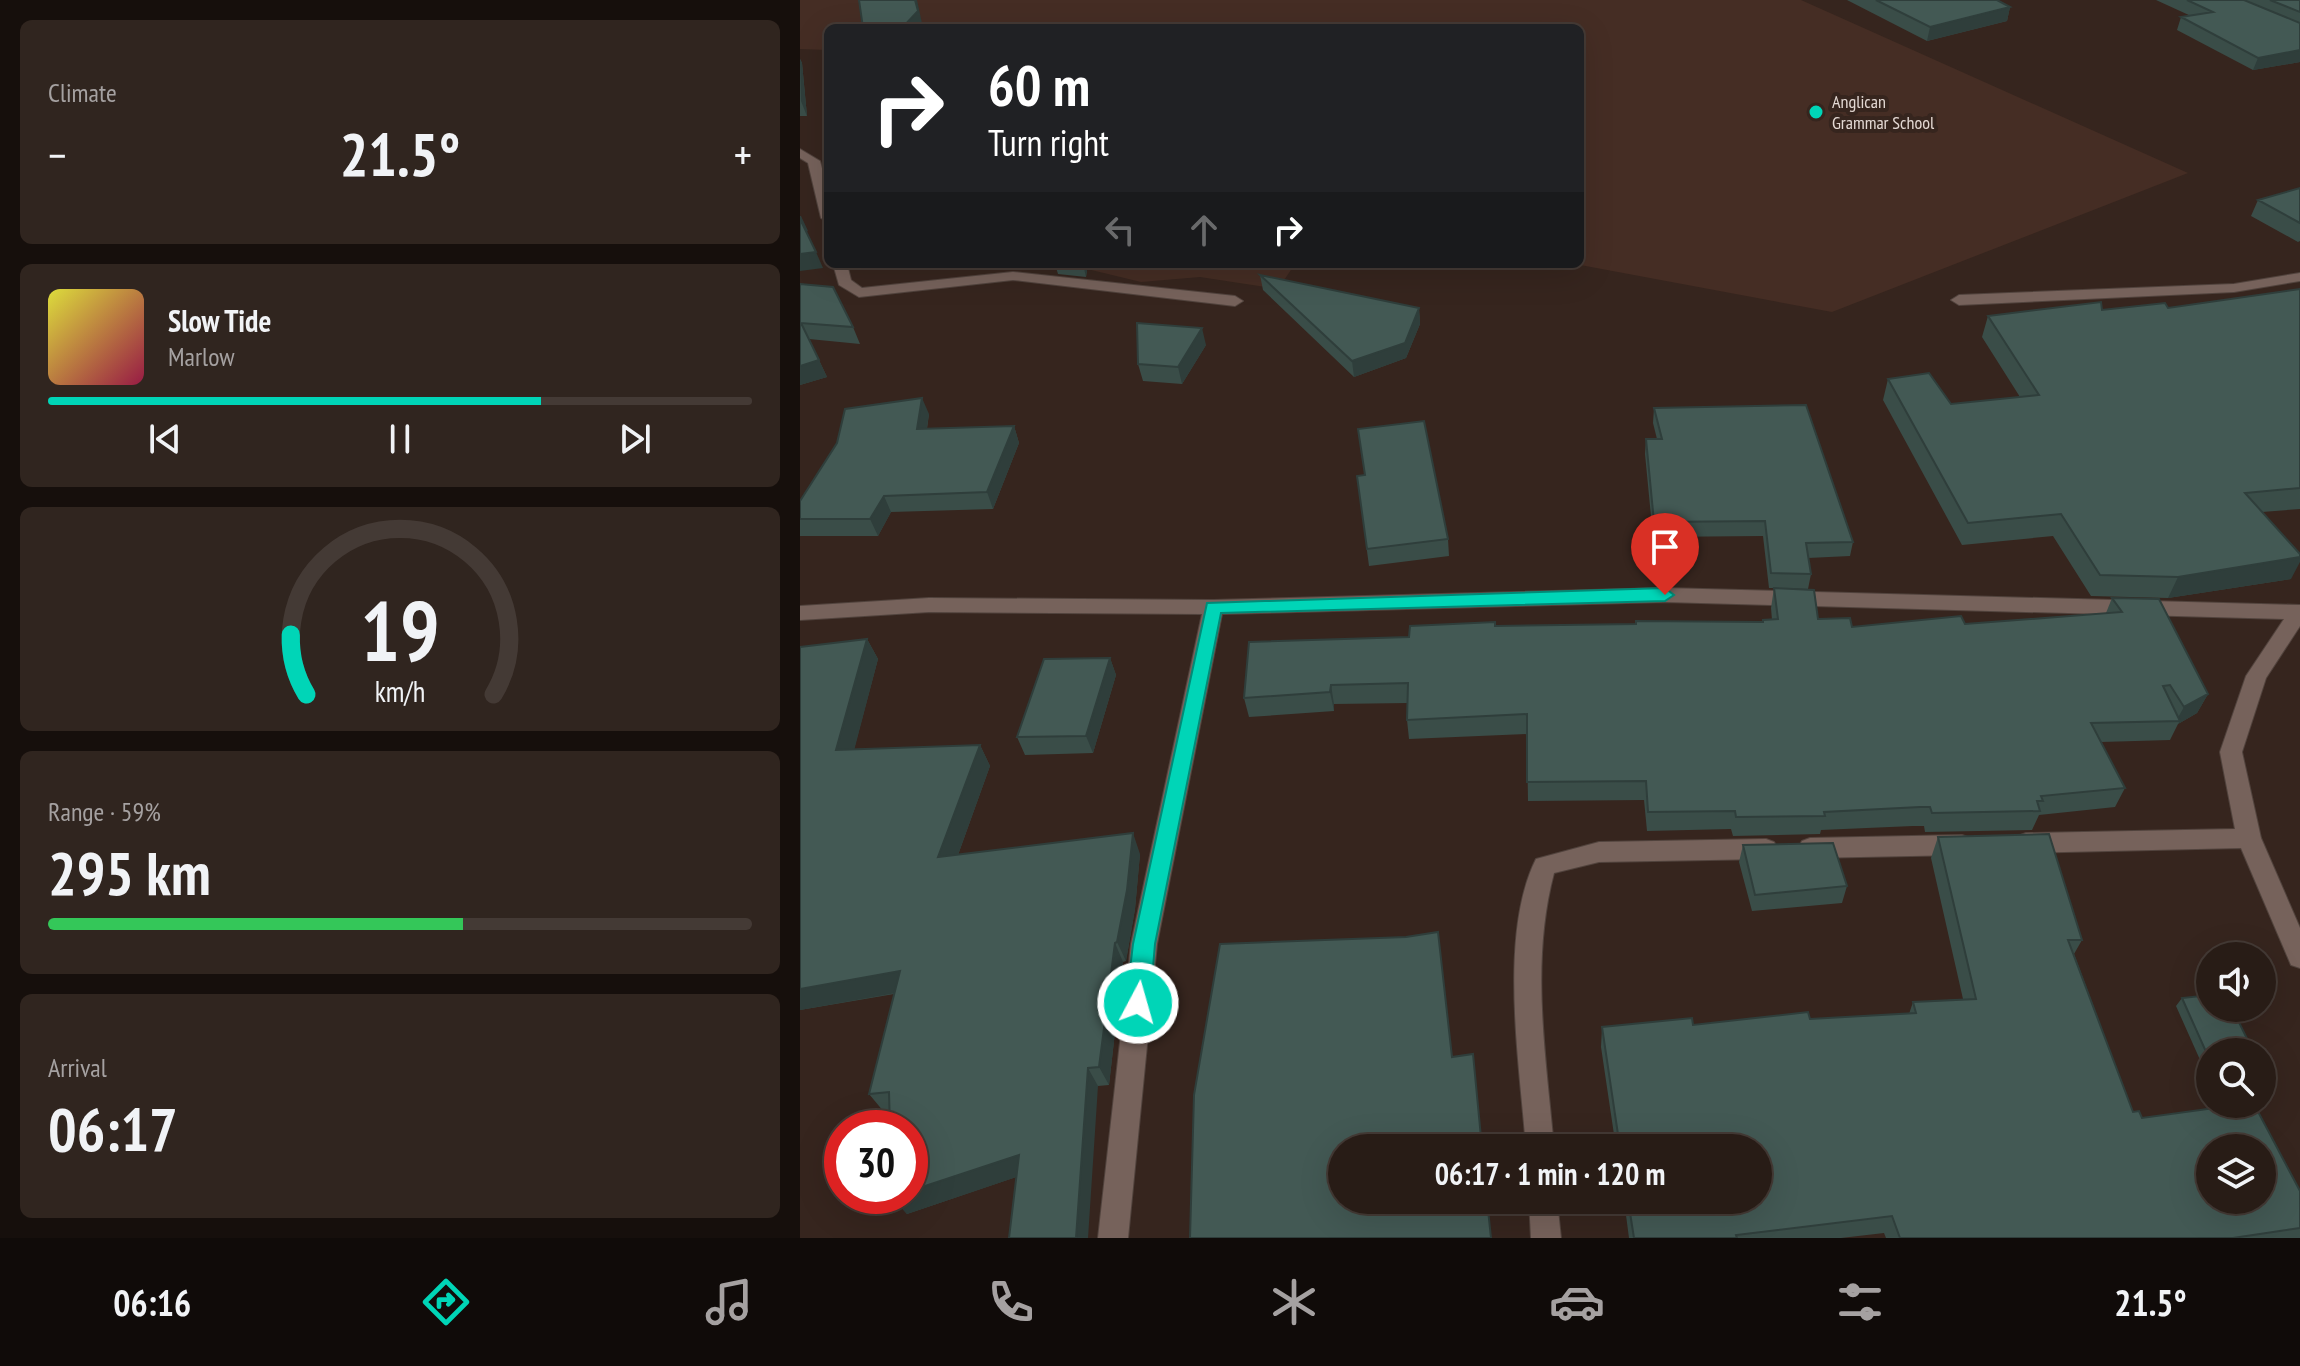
<!DOCTYPE html>
<html lang="en">
<head>
<meta charset="utf-8">
<style>
  body { margin:0; font-family:"PT Sans Narrow",sans-serif; background:#30251f; color:#f1f3f6; height:100vh; display:flex; flex-direction:column; font-size:30px; white-space:nowrap }
  * { box-sizing:border-box; margin:0 }
  p { font-size:26px; color:#a5a1a1 }
  .icon { flex:none; width:44px; height:44px; fill:none; stroke:currentColor; stroke-width:2; stroke-linecap:round; stroke-linejoin:round }
  .map { position:relative; flex:1; overflow:hidden }
  .details { display:flex; flex-direction:column; gap:20px; padding:20px; background:#160f0c; width:800px }
  .details>* { flex:none }
  .banner { position:absolute; left:24px; top:24px; width:760px; height:244px; border-radius:12px; box-shadow:0 8px 32px #0002,0 0 0 2px #443a35; background:#202124; color:#fff; overflow:hidden }
  .fabs { position:absolute; left:1396px; top:942px; display:grid; gap:16px }
  .fabs a { display:grid; place-items:center; width:80px; height:80px; border-radius:50%; background:#281c16; box-shadow:0 8px 32px #0002,0 0 0 2px #443a35; font-size:40px }
  .speed { position:absolute; left:24px; top:1110px; display:flex; gap:16px; font-size:40px; font-weight:700; text-align:center }
  .speed>* { display:grid; place-content:center; width:104px; height:104px; border-radius:50%; background:#281c16; box-shadow:0 8px 32px #0002,0 0 0 2px #443a35; line-height:1 }
  .speed .limit { border:12px solid #d22; background:#fff; color:#111 }
  .pin { position:absolute; display:grid; place-items:center; width:68px; height:68px; color:#fff; margin:-82px -34px; border-radius:50% 50% 50% 0; rotate:-45deg; box-shadow:0 0 8px #0007 }
  .pin .icon { rotate:45deg }
  .me { position:absolute; width:88px; margin:-44px; rotate:6deg; stroke-linejoin:round; filter:drop-shadow(0 0 6px #0008) }
  .turn { display:flex; align-items:center; gap:28px; height:168px; padding:0 32px; font-size:36px }
  .turn .icon { width:104px; height:104px; stroke-width:2.5 }
  .turn b { display:block; font-size:56px; line-height:68px }
  .lanes { display:flex; align-items:center; height:76px; padding:0 32px; background:#0003; justify-content:center; gap:40px; direction:ltr }
  .lanes .off { opacity:.35 }
  .big { font-size:60px; font-weight:700; line-height:1.1 }
  .details .tile { flex:1; display:flex; flex-direction:column; justify-content:center; gap:12px; min-width:0; padding:0 28px; border-radius:12px; background:#30251f }
  .details .dial { align-items:center; gap:0 }
  .dial svg { height:208px; overflow:visible; fill:none; stroke:#443a35; stroke-width:7; stroke-linecap:round; text-anchor:middle }
  .dial text { fill:#f1f3f6; stroke:none }
  .song { display:flex; align-items:center; gap:24px }
  .cover { width:96px; height:96px; border-radius:12px; background:linear-gradient(135deg,hsl(60 70% 55%),hsl(340 70% 35%)) }
  .played { height:8px; border-radius:4px; background:linear-gradient(90deg,#00d5b7 70%,#443a35 70%) }
  .keys { display:flex; justify-content:space-around; direction:ltr }
  .heat { display:flex; justify-content:space-between; align-items:center; font-size:44px; direction:ltr }
  .charge { height:12px; border-radius:6px; background:linear-gradient(90deg,#34c759 59%,#443a35 0) }
  .trip { position:absolute; left:528px; top:1134px; width:444px; height:80px; border-radius:40px; background:#281c16; box-shadow:0 8px 32px #0002,0 0 0 2px #443a35; font-weight:700; line-height:80px; text-align:center }
  .tabs { display:flex; height:128px; justify-content:space-around; align-items:center; background:#100b09; color:#a5a1a1 }
  .tabs .icon { width:56px; height:56px }
  .tabs .current { color:#00d5b7 }
  .tabs b { font-size:36px; color:#f1f3f6 }
  main { display:flex; flex:1; min-height:0 }
  .map>svg:first-child { display:block }
  .built { fill:#452d24 }
  .lines { fill:none; stroke-linecap:round; stroke-linejoin:round }
  .street-casing { stroke:#51433d; stroke-width:2 }
  .street { fill:#76625b; fill-rule:evenodd }
  .wall { fill:#3a4d48 }
  .shaded-wall { fill:#2f3e3b }
  .building { fill:#435954; stroke:#2f3e3b; stroke-width:2; fill-rule:evenodd }
  .route { fill:#00d5b7; stroke:#008a77; stroke-width:2 }
  .poi-dot { fill:#00d5b7; stroke:#36251e; stroke-width:3 }
  .labels { text-anchor:middle; stroke-width:8; stroke-linejoin:round; paint-order:stroke }
  .far-poi-label { font-size:18px; fill:#e4d9d4; stroke:#36251e; text-anchor:start }
</style>
</head>
<body>
<main>
<section class="details">
<div class="tile"><p>Climate</p>
<div class="heat"><a>−</a><b class="big">21.5°</b><a>+</a></div>
</div>
<div class="tile">
<div class="song"><i class="cover"></i><div><b>Slow Tide</b><p>Marlow</p></div></div>
<div class="played"></div>
<div class="keys"><svg class="icon" aria-label="previous" viewBox="0 0 24 24"><path d="M18 5L8 12l10 7zM5 5v14"/></svg><svg class="icon" aria-label="pause" viewBox="0 0 24 24"><path d="M8 5v14M16 5v14"/></svg><svg class="icon" aria-label="next" viewBox="0 0 24 24"><path d="M6 5l10 7-10 7zM19 5v14"/></svg></div>
</div>
<div class="tile dial"><svg viewBox="0 0 100 80">
<path d="M14 69A42 42 0 1 1 86 69"/>
<path d="M14 69A42 42 0 0 1 8 46" stroke="#00d5b7"/>
<text x="50" y="56" font-size="32" font-weight="700">19</text>
<text x="50" y="72" font-size="11">km/h</text>
</svg></div>
<div class="tile"><p>Range · 59%</p><b class="big">295 km</b><div class="charge"></div></div>
<div class="tile"><p>Arrival</p><b class="big">06:17</b></div>
</section>
<div class="map">
<svg width="1500" height="1238" viewBox="0 0 1500 1238">
  <rect width="100%" height="100%" fill="#36251e"/>
  <path class="built" d="M0,0H1001L1388,173L1032,312L775,264H780V28H28V50L0,49Z
    M283,264H495L478,289L400,277L341,282L279,267Z"/>
  <g class="lines">
    <g class="street-casing">
      <path id="street" d="M0,149L20,161L28,191V222L21,218L8,163L0,158Z
        M33,264H47L51,280L62,288L213,272L435,296L443,301L435,306L213,280L59,297L39,285Z
        M1500,273V281L1434,292L1159,305L1151,300L1159,295L1434,284Z
        M865,588L1500,605V626L1466,678L1442,752L1461,838L1500,928V968L1491,965L1441,848L1226,853L1218,850L1214,843L1218,836L1226,833L1435,829L1420,752L1446,676L1484,619L865,602L422,614L357,944L328,1238H298L331,944L402,614L129,612L0,620V606L129,598L413,600Z
        M1162,835L1170,838L1174,845L1170,852L1162,855L1010,858L1002,855L998,848L1002,841L1010,838Z
        M966,839L974,842L978,849L974,856L966,859L799,862L754,873C730,964 746,1056 754,1148H726C720,1065 698,935 736,859L799,842Z
        M729,1200H757L761,1238H731Z"/>
    </g>
    <use href="#street" class="street"/>
  </g>
  <path class="wall" d="M1047,0H1197L1210,7L1207,21L1127,41Z
    M1356,0H1500V62L1453,70L1377,30L1381,17L1391,16Z
    M0,59L2,63L7,116H0Z
    M1500,188V241L1498,242L1451,216L1458,200Z
    M255,264H288L286,277L258,274Z
    M460,275L619,308L620,324L606,358L554,377L463,290Z
    M0,284L53,327L60,344L9,339L27,377L0,385Z
    M1500,289V509L1462,512L1491,579L1368,598L1291,596L1253,536L1162,545L1083,400L1088,379L1151,404L1220,397L1182,337L1188,316L1368,308Z
    M406,345L382,384L343,381L338,364Z
    M854,408L1053,542L1050,556L1008,558L1011,574L1008,589L969,588L963,536L853,537L845,454L846,439H857L853,423Z
    M129,414L127,429L214,426L219,443L193,509L91,512L78,536H0V501Z
    M557,476L648,539L649,556L569,566Z
    M974,588L1018,619L1052,627L1165,624L1306,613L1312,598L1408,694L1397,713L1378,724L1370,740L1301,742L1325,788L1315,807L1239,815L1232,830L1125,832L1124,826H1113L1021,830L1020,834L933,836L931,829L847,831L844,800L728,801L727,734L609,739L607,720L608,703L534,704V711L449,717L444,698L609,637L695,626L962,622L963,620H972L971,608Z
    M67,639L78,659L54,749L180,745L190,766L158,855L340,854L335,909L326,961L323,962L309,1085L298,1086L216,1177L107,1214L92,1197L90,1111L84,1112L69,1094L94,994L0,1010V647Z
    M310,658L316,675L293,753L225,755L217,737Z
    M1138,837L1282,940L1274,954L1333,1112L1342,1118L1500,1191V1238H1086L1084,1233L1041,1238H829L824,1200H958V1148H816L801,1047L802,1027L893,1025L1109,1014L1113,1002L1163,999L1131,858Z
    M943,845L1047,886L1042,903L952,911L939,862Z
    M1382,998L1453,1051L1410,1052V1061L1401,1062L1376,1006Z"/>
  <path class="shaded-wall" d="M115,0H117L123,28H102Z
    M1210,7L1207,21L1127,41L1130,27Z
    M1500,50V62L1453,70L1458,58Z
    M0,59L2,63L7,116L1,101Z
    M0,216H1L8,231L6,232L0,219Z
    M16,252L23,268L0,271V254Z
    M283,264H288L286,277Z
    M619,308L620,324L606,358L554,377L552,361Z
    M402,328L406,345L382,384L378,367Z
    M19,360L27,377L0,385V366Z
    M122,398L129,414L124,446L117,429Z
    M214,426L219,443L193,509L187,492Z
    M84,496L91,512L78,536L70,519Z
    M1500,557V562L1491,579L1368,598L1378,577Z
    M67,639L78,659L49,770L36,750Z
    M310,658L316,675L293,753L286,736Z
    M531,685L534,704V711L530,692Z
    M1408,694L1397,713L1378,724L1380,721H1376L1384,707Z
    M180,745L190,766L150,877L138,857Z
    M333,833L340,854L335,909L326,961L317,942Z
    M315,943L323,962L309,1085L299,1067Z
    M100,971L113,990L0,1010V989Z
    M288,1068L298,1086L288,1238H276Z
    M219,1155L231,1172L107,1214L92,1197L110,1196V1191Z"/>
  <path class="building" d="M59,0H115L118,11L102,28H63Z
    M1076,0H1197L1210,7L1130,27Z
    M1387,0H1444L1500,23V50L1458,58L1381,17L1413,12Z
    M1470,0H1500V12Z
    M1500,188V223L1458,200Z
    M0,219L16,252L0,254Z
    M460,275L619,308L605,343L552,361Z
    M0,284L33,287L53,327L1,323L19,360L0,366Z
    M1500,289V488L1445,493L1500,554V557L1378,577L1300,575L1261,514L1168,523L1088,379L1129,373L1151,404L1239,395L1188,316L1301,302L1302,310L1365,303L1368,308Z
    M337,323L402,328L378,367L338,364Z
    M122,398L117,429L214,426L187,492L84,496L70,519H0V501L37,443L45,409Z
    M1006,405L1053,542L1006,543L1011,574L971,573L965,521L854,522L846,439H862L854,408Z
    M624,421L648,539L567,549L557,476L565,475L558,429Z
    M974,588L1014,590L1018,619L1050,618L1052,627L1161,616L1165,624L1322,612L1312,598L1359,599L1408,694L1384,707L1370,685L1363,686L1380,721L1291,723L1325,788L1241,796L1243,801H1237L1240,811L1132,813L1130,807H1120L1024,812L1025,816L936,817L935,811L848,812L846,781L727,782V714L607,720L608,683L531,685L530,692L444,698L449,642L609,637L610,626L695,622V626L836,624V621L963,622V620L978,619Z
    M67,639L36,750L180,745L138,857L333,833L327,890L317,942L315,943L299,1067L288,1068L276,1238H209L219,1155L110,1191V1128H90L89,1092L69,1094L100,971L0,989V647Z
    M310,658L286,736L217,737L244,659Z
    M1249,834L1282,940H1268L1333,1112L1339,1111L1342,1118L1444,1104H1454L1500,1191V1228L1433,1238H1100L1092,1216L936,1235L937,1238H834L828,1200H958V1148H820L802,1027L892,1018L893,1025L1008,1012L1010,1019L1116,1013L1113,1002L1176,999L1138,837ZM1410,1148H1462V1200H1410Z
    M1033,843L1047,886L955,895L943,845Z
    M638,932L652,1057L673,1054L682,1148H542V1200H687L691,1238H390L394,1095L420,944L606,937Z
    M1410,995V1008H1432L1453,1051L1410,1052V1054H1407L1382,998Z"/>
  <path class="route" d="M865,588L874,595L865,601L421,613L355,944L350,1003L346,1010L338,1014L329,1010L326,1003L333,944L407,603Z"/>
  <circle class="poi-dot" cx="1016" cy="112" r="8"/>
  <g class="labels">
    <g class="far-poi-label">
      <text x="1032" y="108">Anglican<tspan x="1032" dy="21">Grammar School</tspan></text>
    </g>
  </g>
</svg>
<div class="fabs">
<a><svg class="icon" aria-label="sound" viewBox="0 0 24 24"><path d="M4 9h4l5-4v14l-5-4H4zM17 9q2 3 0 6"/></svg></a>
<a><svg class="icon" aria-label="search" viewBox="0 0 24 24"><circle cx="10" cy="10" r="6"/><path d="M15 15l6 6"/></svg></a>
<a><svg class="icon" aria-label="layers" viewBox="0 0 24 24"><path d="M12 4l9 5-9 5-9-5zM3 14l9 5 9-5"/></svg></a>
</div>
<div class="speed"><div class="limit">30</div></div>
<div class="pin" style="left:865px;top:595px;background:#d93025"><svg class="icon" aria-label="arrive" viewBox="0 0 24 24"><path d="M6 21V4h12l-3 4 3 4H6"/></svg></div>
<svg class="me" style="left:338px;top:1003px" viewBox="-20 -20 40 40"><circle r="17" fill="#00d5b7" stroke="#fff" stroke-width="3"/><path d="M0-11L8 9 0 5-8 9z" fill="#fff"/></svg>
<div class="trip">06:17 · 1 min · 120 m</div>
<div class="banner">
<div class="turn"><svg class="icon" aria-label="right" viewBox="0 0 24 24"><path d="M7 20v-9h11M14 6l5 5-5 5"/></svg><div><b>60 m</b>Turn right</div></div>
<div class="lanes"><svg class="icon off" aria-label="left" viewBox="0 0 24 24"><path d="M17 20v-9H6M10 6l-5 5 5 5"/></svg><svg class="icon off" aria-label="ahead" viewBox="0 0 24 24"><path d="M12 20V5M6 11l6-6 6 6"/></svg><svg class="icon" aria-label="right" viewBox="0 0 24 24"><path d="M7 20v-9h11M14 6l5 5-5 5"/></svg></div>
</div>
</div>
</main>
<nav class="tabs">
<b>06:16</b>
<svg class="icon current" aria-label="directions" viewBox="0 0 24 24"><path d="M12 3l9 9-9 9-9-9zM9 14v-3h6M13 9l2 2-2 2"/></svg>
<svg class="icon" aria-label="music" viewBox="0 0 24 24"><path d="M9 18V5l10-2v13"/><circle cx="6" cy="18" r="3"/><circle cx="16" cy="16" r="3"/></svg>
<svg class="icon" aria-label="phone" viewBox="0 0 24 24"><path d="M5 4h4l2 5-3 2q2 4 5 5l2-3 5 2v4C11 20 4 13 5 4z"/></svg>
<svg class="icon" aria-label="climate" viewBox="0 0 24 24"><path d="M12 3v18M4 7l16 10M4 17L20 7"/></svg>
<svg class="icon" aria-label="car" viewBox="0 0 24 24"><path d="M5 17H2v-5l4-1 3-4h7l3 4 3 1v5h-3M9 17h6M6 11h13"/><circle cx="7" cy="17" r="2"/><circle cx="17" cy="17" r="2"/></svg>
<svg class="icon" aria-label="filters" viewBox="0 0 24 24"><path d="M4 7h16M4 17h16"/><circle cx="9" cy="7" r="2"/><circle cx="15" cy="17" r="2"/></svg>
<b>21.5°</b>
</nav>
</body>
</html>
